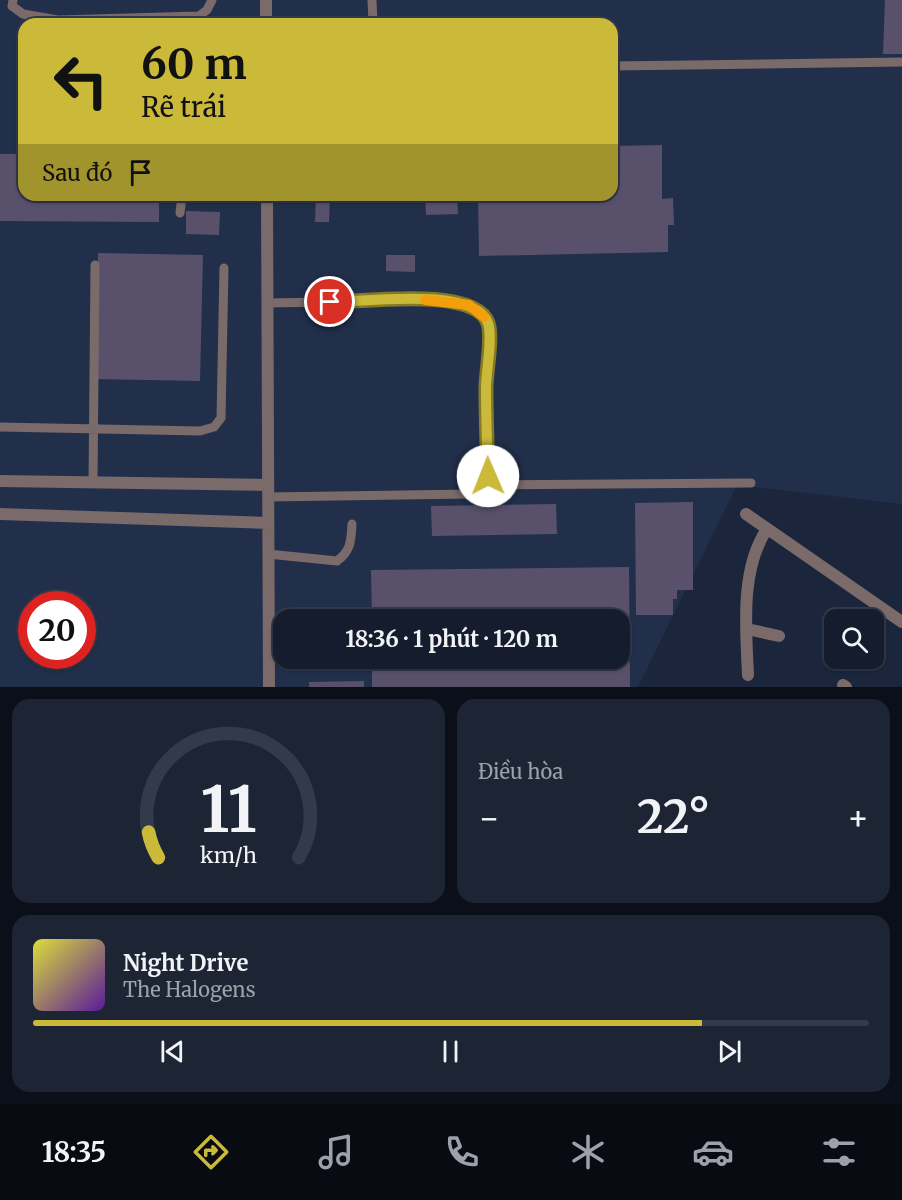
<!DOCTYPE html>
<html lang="vi">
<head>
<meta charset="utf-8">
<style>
  body { margin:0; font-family:Merriweather,serif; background:#1d2535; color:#f1f3f6; height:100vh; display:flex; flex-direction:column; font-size:22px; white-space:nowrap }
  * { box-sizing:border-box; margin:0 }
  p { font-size:20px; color:#9da1aa }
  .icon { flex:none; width:33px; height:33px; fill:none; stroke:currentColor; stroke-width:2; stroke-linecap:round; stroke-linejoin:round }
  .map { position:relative; height:687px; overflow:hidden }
  .panel { display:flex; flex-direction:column; gap:12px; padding:12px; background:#0b0f19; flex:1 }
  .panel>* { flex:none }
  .banner { position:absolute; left:18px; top:18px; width:600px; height:183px; border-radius:18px; box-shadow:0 2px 4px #0004,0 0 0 2px #333a49; background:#cbba39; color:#111; overflow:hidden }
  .buttons { position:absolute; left:824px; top:609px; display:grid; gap:12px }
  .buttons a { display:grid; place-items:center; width:60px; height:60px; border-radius:12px; background:#141c2d; box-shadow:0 2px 4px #0004,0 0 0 2px #333a49; font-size:30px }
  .speed { position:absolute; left:18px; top:591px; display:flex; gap:12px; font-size:30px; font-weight:700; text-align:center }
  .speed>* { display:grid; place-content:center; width:78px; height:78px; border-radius:50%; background:#141c2d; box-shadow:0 2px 4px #0004,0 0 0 2px #333a49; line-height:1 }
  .speed .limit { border:9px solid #d22; background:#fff; color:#111 }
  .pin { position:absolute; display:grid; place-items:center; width:51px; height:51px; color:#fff; margin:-26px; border:3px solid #fff; border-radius:50%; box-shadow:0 2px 6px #0007 }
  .me { position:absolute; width:66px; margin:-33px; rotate:359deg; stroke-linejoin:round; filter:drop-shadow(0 0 4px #0008) }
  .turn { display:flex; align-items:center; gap:21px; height:126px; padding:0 24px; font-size:27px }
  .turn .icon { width:78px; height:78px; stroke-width:2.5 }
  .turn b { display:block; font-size:42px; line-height:51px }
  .then { display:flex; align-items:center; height:57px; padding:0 24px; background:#0003; gap:12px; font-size:22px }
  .big { font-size:45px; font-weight:700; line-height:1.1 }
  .panel .widget { flex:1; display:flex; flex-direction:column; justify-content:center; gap:9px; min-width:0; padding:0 21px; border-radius:18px; background:#1d2535 }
  .panel .dial { align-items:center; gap:0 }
  .dial svg { height:156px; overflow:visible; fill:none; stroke:#333a49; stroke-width:7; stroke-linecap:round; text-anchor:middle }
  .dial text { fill:#f1f3f6; stroke:none }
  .song { display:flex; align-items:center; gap:18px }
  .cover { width:72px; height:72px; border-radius:9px; background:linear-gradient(135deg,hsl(60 70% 55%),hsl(270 70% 35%)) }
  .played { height:6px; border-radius:3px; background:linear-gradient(90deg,#cbba39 80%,#333a49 80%) }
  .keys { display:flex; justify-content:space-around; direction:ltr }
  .heat { display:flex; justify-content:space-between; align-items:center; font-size:33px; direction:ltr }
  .panel .tiles { flex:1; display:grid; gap:12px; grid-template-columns:1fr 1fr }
  .widget:last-child { grid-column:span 2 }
  .trip { position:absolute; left:273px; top:609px; width:357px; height:60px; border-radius:18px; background:#141c2d; box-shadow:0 2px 4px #0004,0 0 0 2px #333a49; font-weight:700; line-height:60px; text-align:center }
  .dock { display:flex; height:96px; justify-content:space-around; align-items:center; background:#080b12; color:#9da1aa }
  .dock .icon { width:42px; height:42px }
  .dock .active { color:#cbba39 }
  .dock b { font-size:27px; color:#f1f3f6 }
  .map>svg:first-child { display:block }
  .built { fill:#212f4b; fill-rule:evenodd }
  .building { fill:#59516c }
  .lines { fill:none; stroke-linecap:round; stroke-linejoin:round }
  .service { stroke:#7a6a6a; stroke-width:9 }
  .minor { stroke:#7a6a6a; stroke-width:12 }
  .route-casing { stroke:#847925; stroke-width:15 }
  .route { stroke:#cbba39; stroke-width:10 }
  .slow { stroke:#f59e0b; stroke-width:10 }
</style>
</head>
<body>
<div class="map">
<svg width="902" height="687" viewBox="0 0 902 687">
  <rect width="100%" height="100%" fill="#1b263c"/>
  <path class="built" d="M0,0H902V504L737,485L638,687H0ZM24,24H612V195H24ZM32,604H82V656H32ZM284,620H620V658H284Z"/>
  <path class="building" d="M885,0H902V54H883Z
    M662,145V199L673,198L674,225H668V252L479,256L478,195H612V146Z
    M0,154H24V195H159V222L0,221Z
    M316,195H330L329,222H315Z
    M425,195H457L458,214L426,215Z
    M186,211L220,212L219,235L186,234Z
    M98,253L203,255L200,381L96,379Z
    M386,255H415V272L386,271Z
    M693,502V590H677V599H673V615H636L635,503Z
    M556,504L557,534L432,536L431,506Z
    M629,567L630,687H372V658H620V620H372L371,570Z
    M314,658H330L331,666L315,668Z
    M333,658H351L350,667L333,666Z
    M364,681V687H309V682Z"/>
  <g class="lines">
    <path class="service" d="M13,0L12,6L23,14L58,20L199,16L207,10L212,0
      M372,0L373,24
      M612,66L902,62
      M180,213L182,195
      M267,303L443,300L469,305L483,315L489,325L486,387L488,475L483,485L470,494L268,497
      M0,427L200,431L214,427L221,418L224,268
      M93,482L95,265
      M483,485L751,483
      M268,554L337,561C351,551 351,541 352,524"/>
    <path class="minor" d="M266,0V24
      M267,195L269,687
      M0,481L268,485
      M0,514L268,523
      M746,514L902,622
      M747,629L779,636
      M748,675C746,629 740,569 767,529
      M843,685L846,687"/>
  </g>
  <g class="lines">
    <g class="route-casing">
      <path id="route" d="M330,302C363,302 475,286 488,323C493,337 486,372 486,388C486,417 487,446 488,476"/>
    </g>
    <use href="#route" class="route"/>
    <path class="slow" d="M425,300L469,305L484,317"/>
  </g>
</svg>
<div class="buttons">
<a><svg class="icon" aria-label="search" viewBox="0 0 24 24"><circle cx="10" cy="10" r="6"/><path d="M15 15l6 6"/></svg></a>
</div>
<div class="speed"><div class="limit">20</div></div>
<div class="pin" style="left:330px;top:302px;background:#d93025"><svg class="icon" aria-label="arrive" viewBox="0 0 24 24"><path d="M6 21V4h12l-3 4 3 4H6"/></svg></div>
<svg class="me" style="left:488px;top:476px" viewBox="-20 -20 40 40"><circle r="19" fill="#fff"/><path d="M0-13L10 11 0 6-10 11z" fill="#cbba39"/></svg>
<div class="trip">18:36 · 1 phút · 120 m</div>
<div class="banner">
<div class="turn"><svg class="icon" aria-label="left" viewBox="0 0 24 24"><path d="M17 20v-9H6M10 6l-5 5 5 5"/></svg><div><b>60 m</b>Rẽ trái</div></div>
<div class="then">Sau đó<svg class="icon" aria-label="arrive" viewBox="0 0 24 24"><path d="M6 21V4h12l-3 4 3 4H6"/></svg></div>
</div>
</div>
<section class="panel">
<div class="tiles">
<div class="widget dial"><svg viewBox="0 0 100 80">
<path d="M14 69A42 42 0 1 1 86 69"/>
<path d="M14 69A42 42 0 0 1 9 56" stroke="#cbba39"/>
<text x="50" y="56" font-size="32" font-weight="700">11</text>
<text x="50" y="72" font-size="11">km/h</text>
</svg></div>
<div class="widget"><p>Điều hòa</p>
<div class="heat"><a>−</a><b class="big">22°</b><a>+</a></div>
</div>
<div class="widget">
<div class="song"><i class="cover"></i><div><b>Night Drive</b><p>The Halogens</p></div></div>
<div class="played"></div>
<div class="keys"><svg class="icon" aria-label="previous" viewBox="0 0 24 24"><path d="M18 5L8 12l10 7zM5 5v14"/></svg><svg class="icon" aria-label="pause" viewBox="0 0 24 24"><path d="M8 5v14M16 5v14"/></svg><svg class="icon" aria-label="next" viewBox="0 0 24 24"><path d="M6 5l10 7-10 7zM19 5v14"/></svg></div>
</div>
</div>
</section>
<nav class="dock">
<b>18:35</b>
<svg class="icon active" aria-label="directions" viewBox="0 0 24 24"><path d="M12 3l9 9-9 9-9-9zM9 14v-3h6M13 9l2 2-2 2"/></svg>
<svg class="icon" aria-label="music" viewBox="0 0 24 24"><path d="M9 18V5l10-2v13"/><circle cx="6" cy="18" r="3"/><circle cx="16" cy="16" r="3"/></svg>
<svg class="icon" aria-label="phone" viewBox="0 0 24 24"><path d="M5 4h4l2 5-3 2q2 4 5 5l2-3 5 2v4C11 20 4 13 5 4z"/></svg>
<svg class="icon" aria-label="climate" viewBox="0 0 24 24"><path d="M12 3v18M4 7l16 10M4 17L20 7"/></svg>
<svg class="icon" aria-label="car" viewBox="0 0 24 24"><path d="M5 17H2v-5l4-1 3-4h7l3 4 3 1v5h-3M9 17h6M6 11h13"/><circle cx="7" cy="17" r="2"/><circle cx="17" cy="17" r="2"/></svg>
<svg class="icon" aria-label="filters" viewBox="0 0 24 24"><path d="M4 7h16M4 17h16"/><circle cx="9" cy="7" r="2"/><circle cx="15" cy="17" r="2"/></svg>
</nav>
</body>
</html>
